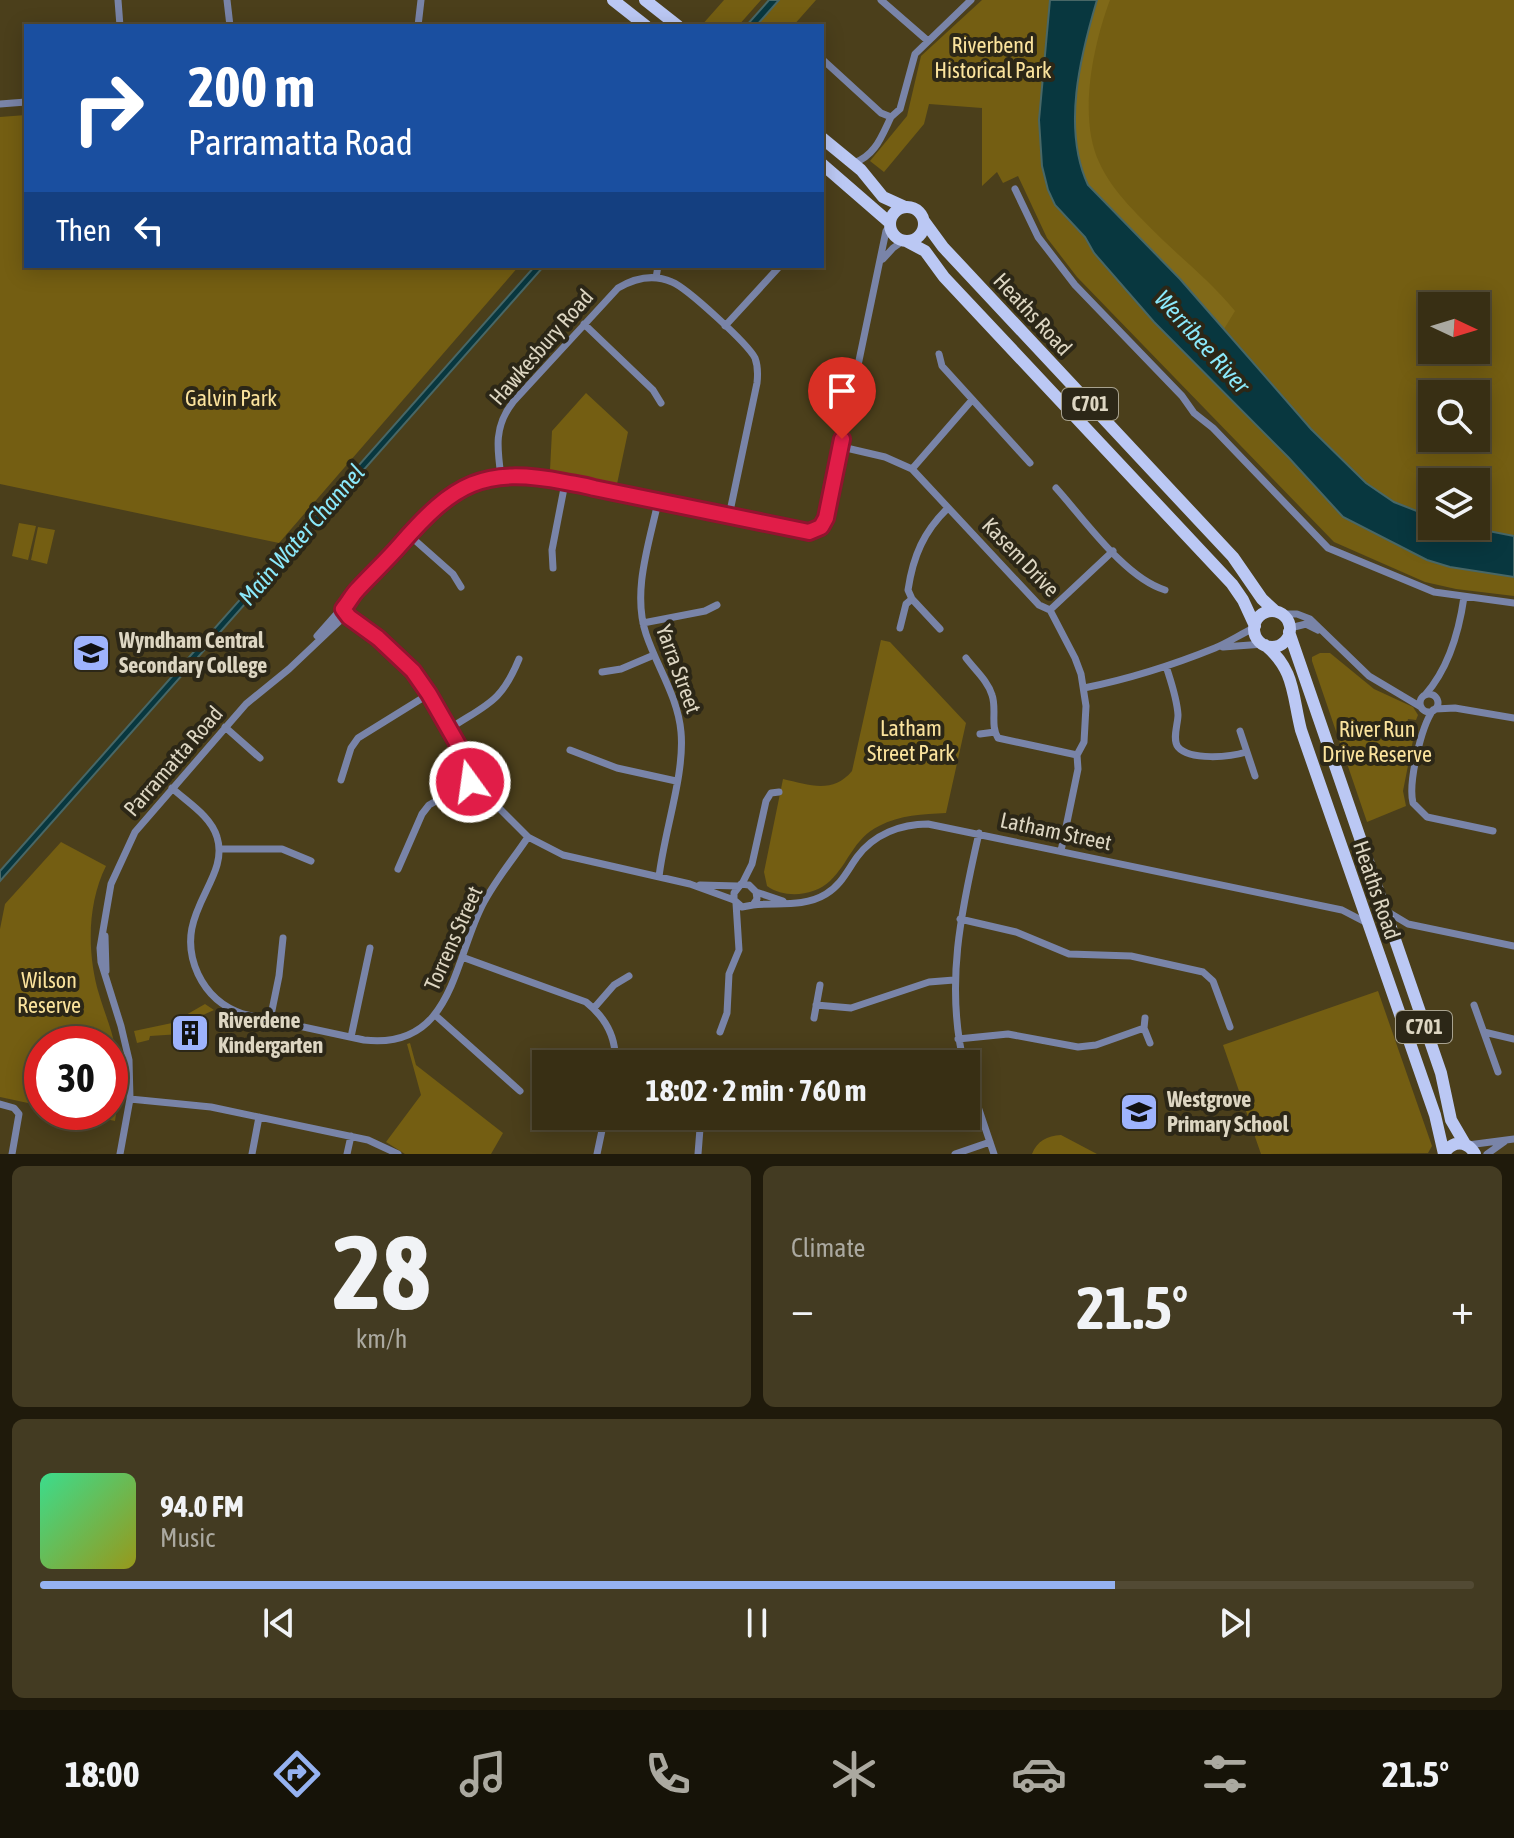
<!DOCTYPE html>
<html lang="en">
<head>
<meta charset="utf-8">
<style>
  body { margin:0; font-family:"Asap Condensed",sans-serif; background:#433b22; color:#f1f3f6; height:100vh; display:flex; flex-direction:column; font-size:30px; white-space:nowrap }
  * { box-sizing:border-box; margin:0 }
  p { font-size:26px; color:#aba9a0 }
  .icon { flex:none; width:44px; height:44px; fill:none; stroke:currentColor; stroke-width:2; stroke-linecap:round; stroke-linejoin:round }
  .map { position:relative; height:1154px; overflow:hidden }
  .details { display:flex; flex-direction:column; gap:12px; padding:12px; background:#1f1a0b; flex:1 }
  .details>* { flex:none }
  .hud { position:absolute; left:24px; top:24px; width:800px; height:244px; border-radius:0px; box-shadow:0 4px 20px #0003,0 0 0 2px #524a34; background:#1a4fa0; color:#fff; overflow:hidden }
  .needle { width:52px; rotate:94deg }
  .fabs { position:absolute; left:1418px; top:292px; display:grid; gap:16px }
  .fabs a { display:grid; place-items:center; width:72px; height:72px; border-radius:0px; background:#382f14; box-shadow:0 4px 20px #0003,0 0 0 2px #524a34; font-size:40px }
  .speed { position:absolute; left:24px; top:1026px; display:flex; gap:16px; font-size:40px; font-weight:700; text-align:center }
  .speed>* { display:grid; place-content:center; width:104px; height:104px; border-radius:50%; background:#382f14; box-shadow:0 4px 20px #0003,0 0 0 2px #524a34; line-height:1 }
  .speed .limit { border:12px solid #d22; background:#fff; color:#111 }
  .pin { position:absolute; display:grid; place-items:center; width:68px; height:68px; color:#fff; margin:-82px -34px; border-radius:50% 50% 50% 0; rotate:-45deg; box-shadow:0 0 8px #0007 }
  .pin .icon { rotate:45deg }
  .me { position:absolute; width:88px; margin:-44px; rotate:346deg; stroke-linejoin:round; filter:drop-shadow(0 0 6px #0008) }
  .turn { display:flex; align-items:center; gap:28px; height:168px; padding:0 32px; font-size:36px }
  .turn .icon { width:104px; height:104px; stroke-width:2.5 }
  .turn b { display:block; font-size:56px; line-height:68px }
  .then { display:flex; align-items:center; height:76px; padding:0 32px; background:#0003; gap:16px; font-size:30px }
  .big { font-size:60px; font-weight:700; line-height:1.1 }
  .details .widget { flex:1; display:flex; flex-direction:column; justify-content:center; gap:12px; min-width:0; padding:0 28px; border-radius:12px; background:#433b22 }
  .details .dial { align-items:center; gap:0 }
  .dial b { font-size:104px; line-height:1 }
  .song { display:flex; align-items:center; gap:24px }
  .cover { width:96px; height:96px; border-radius:12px; background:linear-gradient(135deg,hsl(150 70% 55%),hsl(60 70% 35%)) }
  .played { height:8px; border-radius:4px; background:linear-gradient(90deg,#95b2f1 75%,#524a34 75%) }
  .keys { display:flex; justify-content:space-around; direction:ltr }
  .heat { display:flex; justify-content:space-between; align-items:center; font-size:44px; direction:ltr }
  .details .tiles { flex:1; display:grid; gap:12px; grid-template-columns:1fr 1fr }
  .widget:last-child { grid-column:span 2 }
  .trip { position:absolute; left:532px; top:1050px; width:448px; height:80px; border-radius:0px; background:#382f14; box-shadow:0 4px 20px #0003,0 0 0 2px #524a34; font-weight:700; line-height:80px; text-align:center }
  .dock { display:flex; height:128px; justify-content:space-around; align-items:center; background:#161308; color:#aba9a0 }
  .dock .icon { width:56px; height:56px }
  .dock .on { color:#95b2f1 }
  .dock b { font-size:36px; color:#f1f3f6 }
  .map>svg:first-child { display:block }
  .green { fill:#745e12; fill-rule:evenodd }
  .forest { fill:#806918 }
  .water { fill:#08373f; stroke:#486766; stroke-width:2 }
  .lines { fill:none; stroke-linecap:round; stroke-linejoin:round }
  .street { stroke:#7984a8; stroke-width:7 }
  .primary { stroke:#bbc8f4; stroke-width:12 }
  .route-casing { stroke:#92132f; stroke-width:20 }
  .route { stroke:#e11d48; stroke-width:14 }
  .labels { text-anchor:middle; stroke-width:8; stroke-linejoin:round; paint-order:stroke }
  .shield { fill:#2c2717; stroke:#a8a28f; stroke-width:2 }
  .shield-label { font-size:20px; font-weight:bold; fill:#ddd6c2 }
  .park-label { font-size:22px; fill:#fbe39d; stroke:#2c2717 }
  .street-label { font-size:22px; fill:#ddd6c2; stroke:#2c2717 }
  .poi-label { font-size:22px; font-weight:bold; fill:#ddd6c2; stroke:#2c2717; text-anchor:start }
  .water-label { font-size:24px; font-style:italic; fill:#8be9fb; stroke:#2c2717 }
</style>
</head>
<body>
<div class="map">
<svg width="1514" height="1154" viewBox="0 0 1514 1154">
  <rect width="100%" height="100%" fill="#4b3f1b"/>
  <path class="green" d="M724,0H761L738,26H701Z
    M779,0H816L793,26H756Z
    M982,0H1050L1039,120L1055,205L1085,237L1094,253L1154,322L1289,458L1343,517L1427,560L1514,577V596L1456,589L1425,582L1334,542L1077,277L1047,238L1018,176L1003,183L997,172L982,186V108L929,104L924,124L884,172L870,161L907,116L921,56Z
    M1097,0H1514V536L1463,526H1476V482H1432V517L1394,502L1366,483L1311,429L1180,279L1088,185L1076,130ZM1432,306H1476V350H1432ZM1432,394H1476V438H1432Z
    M26,115V266H519L279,543L0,484V117Z
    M586,393L628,432L617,484L550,470L552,431Z
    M19,523L36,526L28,560L12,556Z
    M38,527L55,530L47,564L31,560Z
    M881,640L890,642L966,723L946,813C923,814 900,815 879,826C853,839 849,863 830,881C814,896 785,899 767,886L764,872L783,779C809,785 833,794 852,771Z
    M1330,653L1374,689L1413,707L1418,715L1416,720L1408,719L1407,723L1416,725L1403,791L1406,806L1367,822L1312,661V657L1320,653Z
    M61,842L106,866C87,904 87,954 99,994C104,1012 112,1029 115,1047C120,1072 119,1096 115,1121L71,1112H110V1044H42V1106L0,1097V929L5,904Z
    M1378,991L1432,1146L1428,1153L1261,1154L1223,1045Z
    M205,1004L214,1010L181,1025V1034L150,1036L149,1040L137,1043L134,1031L172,1023Z
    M410,1043L416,1065L503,1133L491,1154H405L386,1142L421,1095L407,1044Z
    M1061,1135L1097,1154H1032C1037,1141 1047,1136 1061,1135Z"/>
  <path class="forest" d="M1097,0H1110C1093,45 1078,117 1099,162C1112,192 1142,219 1165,242C1189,265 1214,285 1235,311L1224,329L1180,279L1088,185C1062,129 1080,57 1097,0Z"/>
  <path class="water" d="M769,0H779L756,26H746Z
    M1050,0H1097C1080,57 1062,129 1088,185L1180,279L1311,429L1366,483L1394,502L1432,517V526H1463L1514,536V577L1450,567L1427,560L1343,517L1289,458L1154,322L1094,253L1085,237L1055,205L1048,190L1042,166L1039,120Z
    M535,266H544L0,881V871Z"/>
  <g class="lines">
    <path class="street" d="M118,0L120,26
      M227,0L230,26
      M881,0L928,41
      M418,26L421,0
      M822,59L881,113L891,117
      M0,104L26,102
      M891,117L900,109L915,54L971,0
      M854,163C876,155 882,135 891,117
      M1015,189L1038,237L1075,285L1182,396L1194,413L1213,428L1328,548L1434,592L1514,603
      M883,259L893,248L903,241
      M656,278L658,266
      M584,324L653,390L661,403
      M725,326L780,266
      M939,354L942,366L1030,463
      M842,447L885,457L912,469L1039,605L1050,610L1075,658L1081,674L1086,706L1084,742L1077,755L1078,769L1061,851
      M912,469L972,400
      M501,476C497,448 494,426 513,402L618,288C635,278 654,274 672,282C687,288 748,344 755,358C758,366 758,374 757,383L729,516
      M546,479L563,488H594L804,532L817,529L827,514L886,231L890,226
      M1056,488C1084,519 1125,578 1165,590
      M658,502C649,544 632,592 646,634C657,667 678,697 681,732C685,774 664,832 659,877
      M409,535L453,574L461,587
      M553,568L552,550L565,483
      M343,609L353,613L413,671L492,801L528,837L563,855L690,884L734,900L742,907L753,905L757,899L756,892L749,885L741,884L734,893V900
      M1050,610L1113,551
      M345,612L366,631
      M1282,614H1297L1310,619L1369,676L1421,707
      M643,623L705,611L717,605
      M900,628L906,604L912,599
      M1290,628L1306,624L1318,630
      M940,629L912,599L908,590C913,556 924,531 948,508
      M317,636L364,583
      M1223,647L1264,644
      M966,658C975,670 988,681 992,695C997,709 990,726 998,738L1077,755
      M1166,666C1171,682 1177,698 1178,715C1178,724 1172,739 1178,747C1190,761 1231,757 1246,752
      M602,672L621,669L654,655
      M1084,688C1129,679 1173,665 1215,648C1229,642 1241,634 1254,628
      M1420 703a9 9 0 1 1 18 0a9 9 0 1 1-18 0Z
      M1425,695C1449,668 1459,632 1464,597
      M1435,709L1455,708L1514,718
      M1433,710C1421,727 1408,783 1413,803L1427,817L1493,831
      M225,727L260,758
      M449,729C487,704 501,703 519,659
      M1240,731L1255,776
      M980,734L995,732
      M570,750L617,768L676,781
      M341,780L351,748L358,738L429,694
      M172,788C187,802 211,816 217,837C231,881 170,913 198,974C207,993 222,1007 243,1014L364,1040C450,1050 453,967 480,910C492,884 512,861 528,837
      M219,849H282L311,861
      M398,869L422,814L429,805L477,778
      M742,884L752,864L766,801L771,793L779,792
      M700,885L738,886
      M756,892L783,901
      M753,905C777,902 803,908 826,894C841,885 847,871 857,857C874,834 901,824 928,824L1342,910L1367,923
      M1388,912L1408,924L1514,946
      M960,919L1016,932L1069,954L1131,956L1203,972L1213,981L1230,1027
      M105,936L106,971
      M462,957L586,1002C606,1018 617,1038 615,1064
      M816,1005L851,1008L929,982L954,980
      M1474,1005L1498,1072
      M594,1008L614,985L629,976
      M435,1015L520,1091
      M814,1018L820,985
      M1145,1018L1144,1028L1150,1043
      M270,1020L279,976L283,938
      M720,1032L727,1013L729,974L739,950L736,903
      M1484,1032L1514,1039
      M351,1037L370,948
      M958,1039L1008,1034L1078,1047L1096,1045L1144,1028
      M964,1064C945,985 961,911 979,833
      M966,1071L994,1154
      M130,1099L211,1107L368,1140L398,1154
      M0,1104L14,1108L19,1114L12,1154
      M1468,1145L1514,1139
      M120,1154L130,1099L129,1060L121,1026L101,962L100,948L111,884L135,832L246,704L289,669L346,615L375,574L426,515L444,499L481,481L515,475L555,478L594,488
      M252,1154L259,1117
      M347,1154L351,1136
      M597,1154L605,1116
      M698,1154L701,1116
      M955,1154L990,1142
      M1487,1154L1504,1142"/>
    <path class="primary" d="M613,0L646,26
      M645,0L678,26
      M822,138L861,170L883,197L905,207
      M822,164L890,223
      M890 224a17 17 0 1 1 34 0a17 17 0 1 1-34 0Z
      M924,221L943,247L1233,557L1262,599L1275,611
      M906,241L925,251L944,277L1232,584L1243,600L1255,626
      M1254 629a18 18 0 1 1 36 0a18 18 0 1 1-36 0Z
      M1289,632L1441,1073L1451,1120L1465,1144
      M1265,645C1295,670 1292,694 1301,730L1435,1115L1444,1154
      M1444,1154C1452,1140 1467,1140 1475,1154"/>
  </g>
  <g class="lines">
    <g class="route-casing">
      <path id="route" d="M470,782L477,778L429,694L413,671L378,638L349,617L343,609C349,602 352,595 358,589C372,574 387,560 400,545C454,483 483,466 565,482C575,484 584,485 594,488L809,532L821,527L826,518L842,439"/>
    </g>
    <use href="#route" class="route"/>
  </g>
  <defs>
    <g id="school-square" transform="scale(2)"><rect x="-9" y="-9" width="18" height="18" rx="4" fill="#9eb3fd" stroke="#2c2717"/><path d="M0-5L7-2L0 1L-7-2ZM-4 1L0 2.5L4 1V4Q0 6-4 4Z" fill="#111"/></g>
    <g id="building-square" transform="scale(2)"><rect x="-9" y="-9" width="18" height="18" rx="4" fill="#9eb3fd" stroke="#2c2717"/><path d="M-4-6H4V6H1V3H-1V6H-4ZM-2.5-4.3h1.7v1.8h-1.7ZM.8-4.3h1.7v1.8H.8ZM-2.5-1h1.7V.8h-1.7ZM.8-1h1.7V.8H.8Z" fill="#111"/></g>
  </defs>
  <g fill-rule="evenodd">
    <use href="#school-square" x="91" y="653"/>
    <use href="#building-square" x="190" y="1033"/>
    <use href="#school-square" x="1139" y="1112"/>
  </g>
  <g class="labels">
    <g class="shield">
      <rect x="1062" y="388" width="56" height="32" rx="6"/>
      <rect x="1396" y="1011" width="56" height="32" rx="6"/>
    </g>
    <g class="shield-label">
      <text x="1090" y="411">C701</text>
      <text x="1424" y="1034">C701</text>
    </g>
    <g class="park-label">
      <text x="993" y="53">Riverbend<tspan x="993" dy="25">Historical Park</tspan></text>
      <text x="231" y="406">Galvin Park</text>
      <text x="911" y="736">Latham<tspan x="911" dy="25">Street Park</tspan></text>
      <text x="1377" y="737">River Run<tspan x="1377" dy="25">Drive Reserve</tspan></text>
      <text x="49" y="988">Wilson<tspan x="49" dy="25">Reserve</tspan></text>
    </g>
    <g class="street-label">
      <text transform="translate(1033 314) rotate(47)" y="8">Heaths Road</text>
      <text transform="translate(541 347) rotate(-49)" y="8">Hawkesbury Road</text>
      <text transform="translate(1021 557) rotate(46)" y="8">Kasem Drive</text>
      <text transform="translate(679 669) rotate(70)" y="8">Yarra Street</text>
      <text transform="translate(173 761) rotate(-49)" y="8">Parramatta Road</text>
      <text transform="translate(1056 831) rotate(12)" y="8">Latham Street</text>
      <text transform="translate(1377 890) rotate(71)" y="8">Heaths Road</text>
      <text transform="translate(453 938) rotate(-66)" y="8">Torrens Street</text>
    </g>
    <g class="poi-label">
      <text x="119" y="648">Wyndham Central<tspan x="119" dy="25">Secondary College</tspan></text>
      <text x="218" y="1028">Riverdene<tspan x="218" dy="25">Kindergarten</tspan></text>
      <text x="1167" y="1107">Westgrove<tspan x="1167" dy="25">Primary School</tspan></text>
    </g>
    <g class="water-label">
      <text transform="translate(1202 342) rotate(48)" y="8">Werribee River</text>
      <text transform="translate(302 535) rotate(-49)" y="8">Main Water Channel</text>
    </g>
  </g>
</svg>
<div class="fabs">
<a><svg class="needle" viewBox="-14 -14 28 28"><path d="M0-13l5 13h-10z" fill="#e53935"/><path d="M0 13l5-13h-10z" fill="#aba9a0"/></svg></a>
<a><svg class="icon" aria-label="search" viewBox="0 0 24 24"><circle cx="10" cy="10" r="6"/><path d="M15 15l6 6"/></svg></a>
<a><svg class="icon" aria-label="layers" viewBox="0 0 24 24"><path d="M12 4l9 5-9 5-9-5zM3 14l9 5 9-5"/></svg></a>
</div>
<div class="speed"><div class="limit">30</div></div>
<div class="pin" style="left:842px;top:439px;background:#d93025"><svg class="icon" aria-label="arrive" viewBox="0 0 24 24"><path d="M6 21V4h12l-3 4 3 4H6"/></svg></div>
<svg class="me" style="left:470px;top:782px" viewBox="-20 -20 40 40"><circle r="17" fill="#e11d48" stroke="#fff" stroke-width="3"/><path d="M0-11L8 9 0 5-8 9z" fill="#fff"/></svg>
<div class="trip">18:02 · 2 min · 760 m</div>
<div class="hud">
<div class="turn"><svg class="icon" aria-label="right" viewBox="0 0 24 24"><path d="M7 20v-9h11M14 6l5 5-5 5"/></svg><div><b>200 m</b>Parramatta Road</div></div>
<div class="then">Then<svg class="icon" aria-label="left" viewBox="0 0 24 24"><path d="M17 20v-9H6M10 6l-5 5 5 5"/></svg></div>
</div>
</div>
<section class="details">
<div class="tiles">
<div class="widget dial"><b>28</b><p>km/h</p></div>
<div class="widget"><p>Climate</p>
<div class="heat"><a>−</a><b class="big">21.5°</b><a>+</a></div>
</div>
<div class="widget">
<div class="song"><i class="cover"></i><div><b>94.0 FM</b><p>Music</p></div></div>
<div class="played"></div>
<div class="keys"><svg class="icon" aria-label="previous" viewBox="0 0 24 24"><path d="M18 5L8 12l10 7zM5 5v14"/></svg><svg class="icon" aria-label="pause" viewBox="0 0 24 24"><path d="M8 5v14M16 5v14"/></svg><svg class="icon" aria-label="next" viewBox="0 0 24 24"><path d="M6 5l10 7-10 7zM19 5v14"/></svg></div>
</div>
</div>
</section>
<nav class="dock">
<b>18:00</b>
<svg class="icon on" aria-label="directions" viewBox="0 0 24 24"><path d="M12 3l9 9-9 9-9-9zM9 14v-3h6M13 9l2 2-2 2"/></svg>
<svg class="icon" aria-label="music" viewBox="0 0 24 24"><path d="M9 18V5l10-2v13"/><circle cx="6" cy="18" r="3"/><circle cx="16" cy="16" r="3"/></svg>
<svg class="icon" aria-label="phone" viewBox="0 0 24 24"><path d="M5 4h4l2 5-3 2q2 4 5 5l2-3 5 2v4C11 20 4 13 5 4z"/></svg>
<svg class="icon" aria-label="climate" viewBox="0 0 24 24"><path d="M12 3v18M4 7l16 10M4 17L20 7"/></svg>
<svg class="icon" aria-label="car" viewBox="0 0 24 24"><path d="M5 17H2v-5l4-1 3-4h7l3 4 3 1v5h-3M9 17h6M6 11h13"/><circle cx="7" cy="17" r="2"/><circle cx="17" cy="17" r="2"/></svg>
<svg class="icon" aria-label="filters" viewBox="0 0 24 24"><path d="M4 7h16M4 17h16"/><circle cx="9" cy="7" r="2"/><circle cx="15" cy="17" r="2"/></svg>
<b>21.5°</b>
</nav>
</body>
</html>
